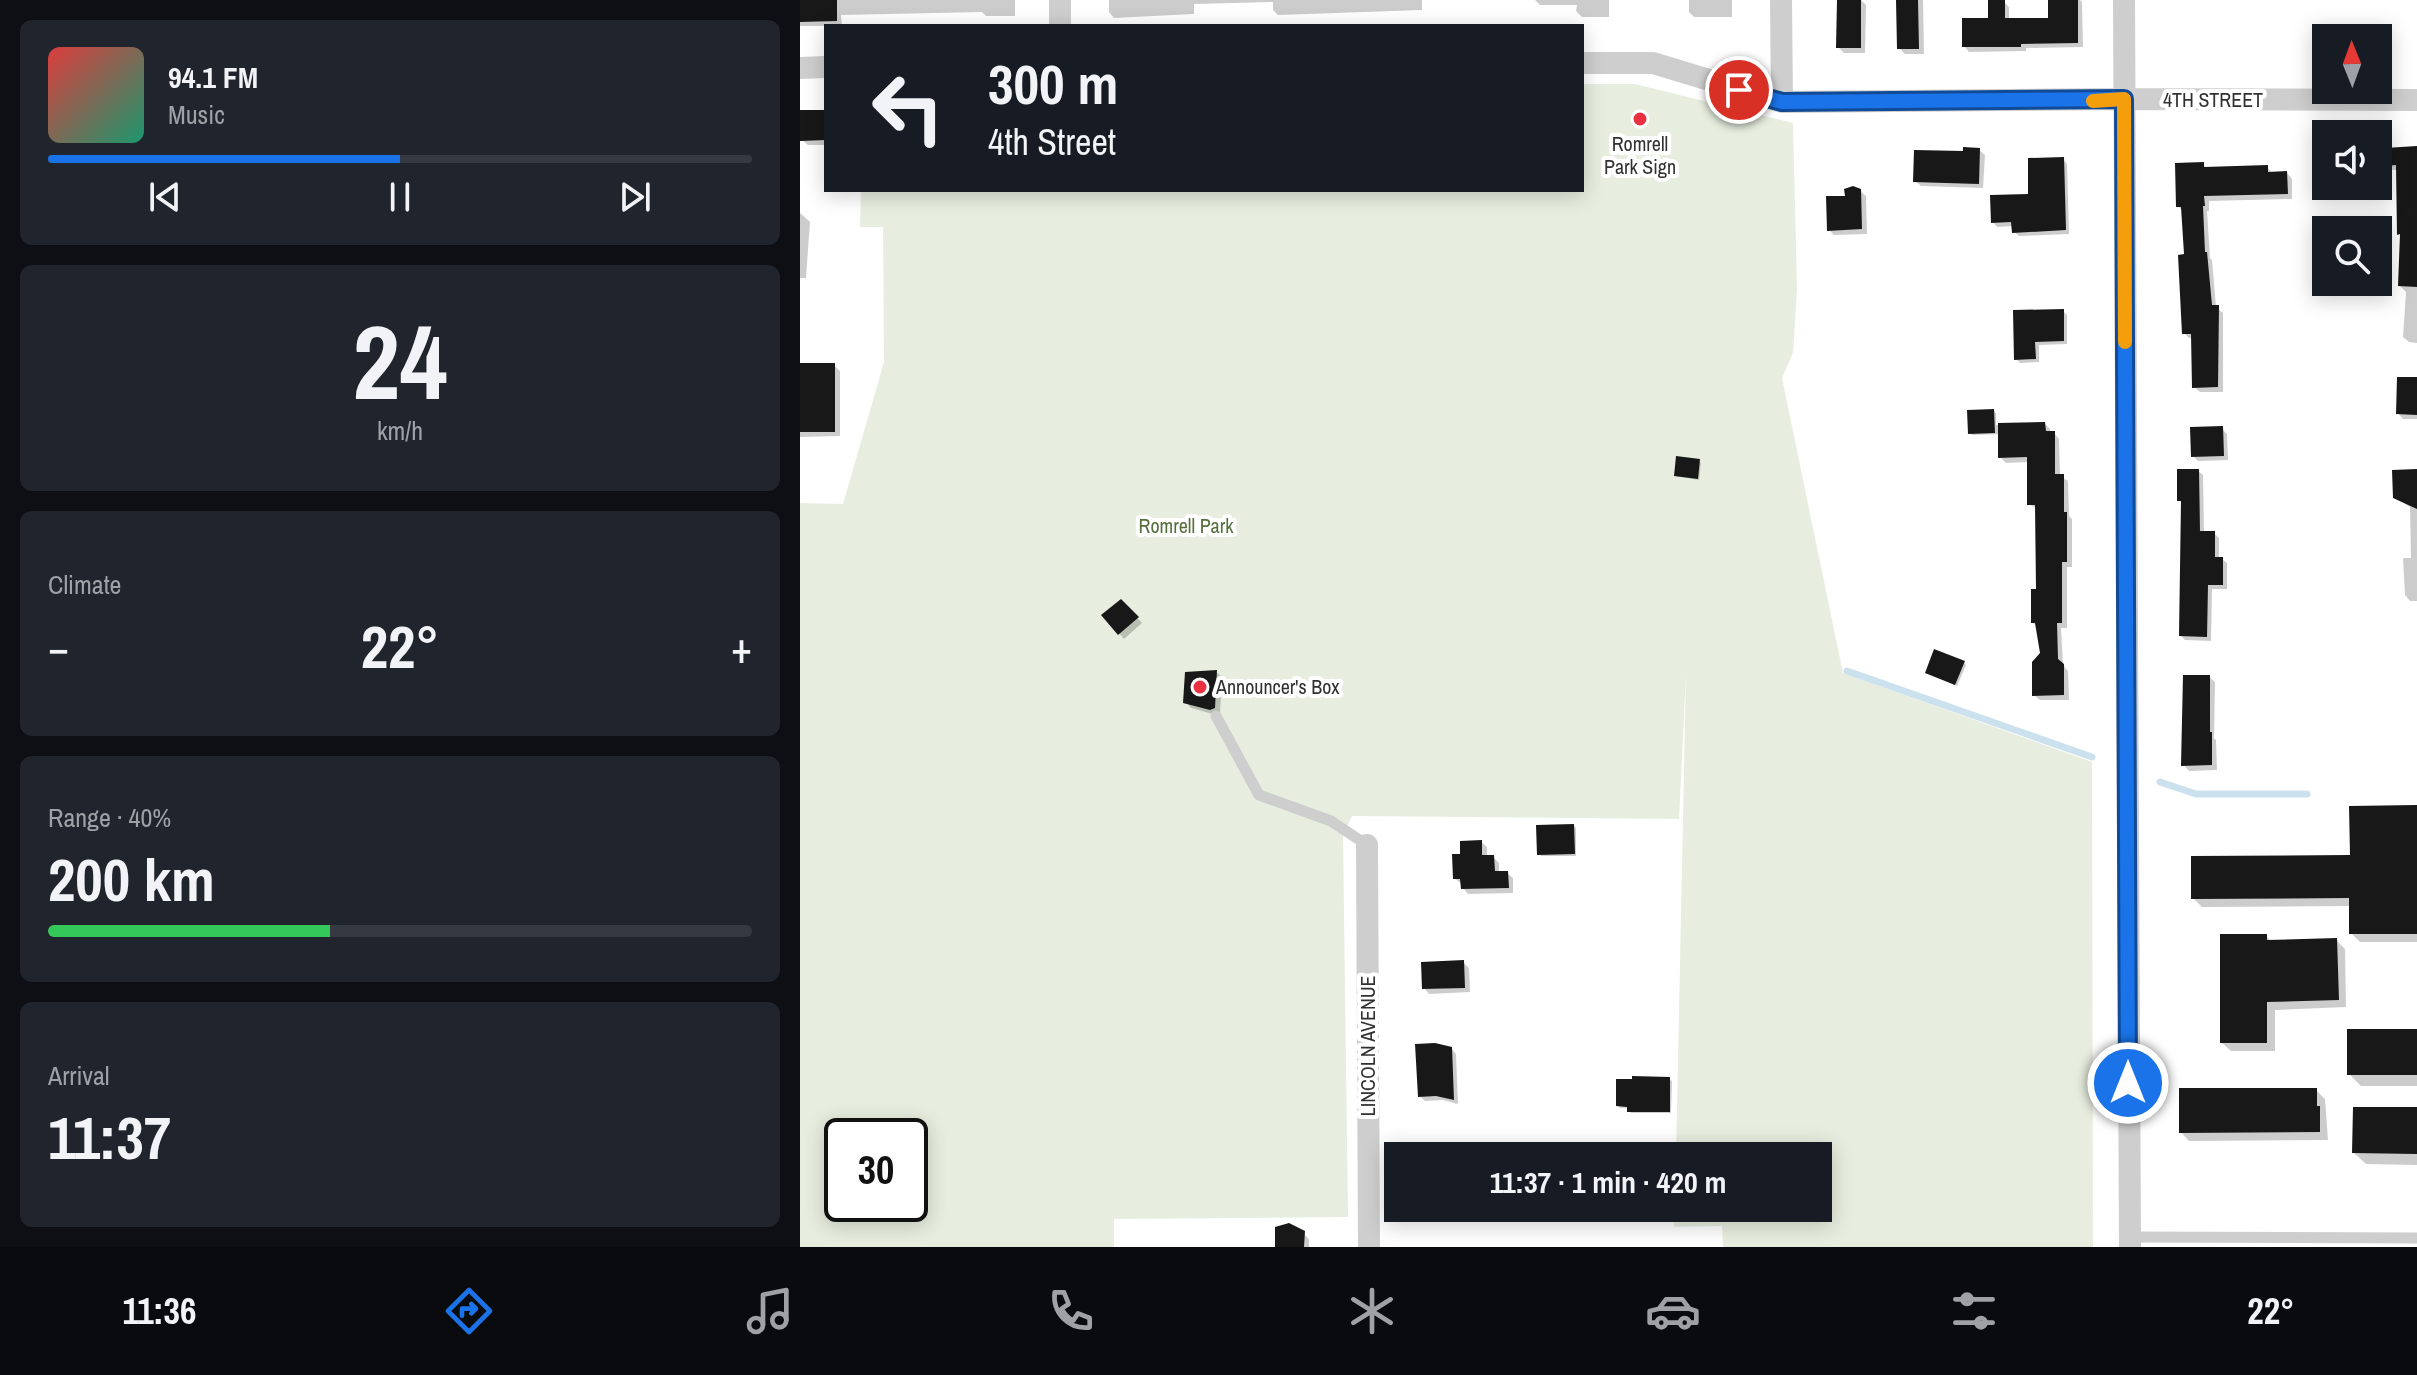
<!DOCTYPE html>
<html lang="en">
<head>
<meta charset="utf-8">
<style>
  body { margin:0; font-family:"Archivo Narrow",sans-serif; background:#20242c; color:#f1f3f6; height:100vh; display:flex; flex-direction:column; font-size:30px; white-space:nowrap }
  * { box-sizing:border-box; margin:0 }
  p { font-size:26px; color:#9ea1a6 }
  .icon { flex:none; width:44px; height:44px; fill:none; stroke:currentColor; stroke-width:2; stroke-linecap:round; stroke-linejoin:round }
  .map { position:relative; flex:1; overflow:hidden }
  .side { display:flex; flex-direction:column; gap:20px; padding:20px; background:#0d0f14; width:800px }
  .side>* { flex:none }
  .top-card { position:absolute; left:24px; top:24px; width:760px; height:168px; border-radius:0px; box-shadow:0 4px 20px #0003; background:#171b24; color:#f1f3f6; overflow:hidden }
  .needle { width:52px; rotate:359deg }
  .tools { position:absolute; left:1512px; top:24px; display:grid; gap:16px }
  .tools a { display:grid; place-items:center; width:80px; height:80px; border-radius:0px; background:#171b24; box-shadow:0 4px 20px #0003; font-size:40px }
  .speed { position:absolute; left:24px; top:1118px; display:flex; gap:16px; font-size:40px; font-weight:700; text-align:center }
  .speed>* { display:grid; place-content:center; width:104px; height:104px; border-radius:50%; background:#171b24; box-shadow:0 4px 20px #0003; line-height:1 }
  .speed .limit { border:4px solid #111; border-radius:12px; background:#fff; color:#111 }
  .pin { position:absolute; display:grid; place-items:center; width:68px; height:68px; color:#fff; margin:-34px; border:4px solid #fff; border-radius:50%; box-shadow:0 2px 8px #0007 }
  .me { position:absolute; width:88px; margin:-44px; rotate:0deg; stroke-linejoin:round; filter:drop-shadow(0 0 6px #0008) }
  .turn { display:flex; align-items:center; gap:28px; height:168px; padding:0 32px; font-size:36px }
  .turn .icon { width:104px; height:104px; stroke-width:2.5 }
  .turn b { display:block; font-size:56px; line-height:68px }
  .big { font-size:60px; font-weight:700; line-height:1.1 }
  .side .card { flex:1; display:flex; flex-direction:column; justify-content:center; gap:12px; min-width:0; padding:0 28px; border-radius:12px; background:#20242c }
  .side .dial { align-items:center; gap:0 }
  .dial b { font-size:104px; line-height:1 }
  .song { display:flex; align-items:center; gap:24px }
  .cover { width:96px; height:96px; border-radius:12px; background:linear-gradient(135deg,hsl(0 70% 55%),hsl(160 70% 35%)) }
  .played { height:8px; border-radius:4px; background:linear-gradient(90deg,#1a73e8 50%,#363941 50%) }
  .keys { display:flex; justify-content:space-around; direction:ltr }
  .heat { display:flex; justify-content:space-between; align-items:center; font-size:44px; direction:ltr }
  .charge { height:12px; border-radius:6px; background:linear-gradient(90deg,#34c759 40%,#363941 0) }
  .trip { position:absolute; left:584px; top:1142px; width:448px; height:80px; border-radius:0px; background:#171b24; box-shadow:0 4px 20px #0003; font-weight:700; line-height:80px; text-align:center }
  .menu { display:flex; height:128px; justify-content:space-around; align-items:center; background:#090b0e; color:#9ea1a6 }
  .menu .icon { width:56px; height:56px }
  .menu .current { color:#1a73e8 }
  .menu b { font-size:36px; color:#f1f3f6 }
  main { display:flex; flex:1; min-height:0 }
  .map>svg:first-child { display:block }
  .green { fill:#e7eedf; fill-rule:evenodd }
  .shadow { fill:#0003 }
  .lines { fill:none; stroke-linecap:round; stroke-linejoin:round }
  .stream { stroke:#cbe1ee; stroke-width:7 }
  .building { fill:#181818 }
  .service { stroke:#cecece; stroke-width:11 }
  .minor { stroke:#cecece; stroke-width:22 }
  .route-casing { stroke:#114b97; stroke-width:20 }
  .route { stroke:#1a73e8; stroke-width:14 }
  .slow { stroke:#f59e0b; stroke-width:14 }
  .poi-dot { fill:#eb3042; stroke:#fff; stroke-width:3 }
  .labels { text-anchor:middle; stroke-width:8; stroke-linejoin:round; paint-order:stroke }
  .street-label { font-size:20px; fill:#313131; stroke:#fff }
  .poi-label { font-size:20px; fill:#313131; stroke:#fff }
  .park-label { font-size:20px; fill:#556f3c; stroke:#fff }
</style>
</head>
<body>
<main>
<section class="side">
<div class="card">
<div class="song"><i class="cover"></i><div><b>94.1 FM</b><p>Music</p></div></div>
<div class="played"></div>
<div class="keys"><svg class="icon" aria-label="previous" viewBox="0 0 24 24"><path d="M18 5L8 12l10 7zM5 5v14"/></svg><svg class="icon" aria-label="pause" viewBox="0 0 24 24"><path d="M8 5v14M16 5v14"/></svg><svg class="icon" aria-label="next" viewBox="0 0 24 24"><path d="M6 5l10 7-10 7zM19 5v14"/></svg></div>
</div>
<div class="card dial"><b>24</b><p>km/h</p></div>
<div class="card"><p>Climate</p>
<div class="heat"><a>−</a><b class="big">22°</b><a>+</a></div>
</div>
<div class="card"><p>Range · 40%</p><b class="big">200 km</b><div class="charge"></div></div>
<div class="card"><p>Arrival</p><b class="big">11:37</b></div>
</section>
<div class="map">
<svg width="1617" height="1247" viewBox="0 0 1617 1247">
  <rect width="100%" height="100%" fill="#fff"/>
  <path class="green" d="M782,84H835L993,123L997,290L993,353L982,378L1043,673L1292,762L1293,1247H923L922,1226L874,1227L875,1208H1018V1156H876L886,674L879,819L552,816L543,835L548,1217L314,1219V1247H0V503L43,504L84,362L83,227H60L61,190H782ZM42,1136H110V1204H42Z"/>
  <path class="shadow" d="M0,0H215V16H186L182,12L41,15L42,26H0Z
    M309,0H622V10L478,15L473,10V2L394,4V14L314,18L309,12Z
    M735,0H809V17H782L776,11L777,5H740Z
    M889,0H932V17H894L889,12Z
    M1039,0H1061L1066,5L1065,53H1044L1038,47Z
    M1098,0H1123L1124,54H1105L1099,48Z
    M1250,0H1280L1282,2L1283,47L1226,48V51L1169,52L1164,46L1204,2L1209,7V20H1250Z
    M26,112V145H8L2,140Z
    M1617,148V343L1609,342L1603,337L1606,292L1600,286L1602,236L1599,234L1598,170H1593L1588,165Z
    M1179,150L1185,155L1183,188L1121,186L1115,181L1165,154Z
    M1263,159L1267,164L1269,234L1219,236L1214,232L1213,226L1197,227L1193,222L1230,196Z
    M1403,164L1407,169L1467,167L1473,174L1487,173L1492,179V199L1409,201V211H1407L1410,258L1412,260L1416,307L1423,313V392H1400L1394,387L1393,338H1389L1384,333L1386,256L1383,211L1378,206Z
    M1060,191L1066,196L1067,234L1034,235L1029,230L1047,198Z
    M0,213L10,222L6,278H0Z
    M1263,311L1267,315V344L1239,345V362L1220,363L1216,359Z
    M0,365H34L40,371V436L0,437Z
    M1617,379V419H1603L1598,413Z
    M1194,411L1196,413V425L1245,424L1250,429V433H1254L1259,439L1260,476L1268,481L1269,516L1272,519V567H1267V628H1261L1263,665L1268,671L1269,700H1240L1234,695L1243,654L1238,627L1233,623L1239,591L1238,509L1229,504V462L1206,463L1200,457V434L1172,435L1170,433Z
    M1422,429L1427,434L1428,460L1398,461L1393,456Z
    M899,461L901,463L899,480L876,476Z
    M1398,471L1403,475L1404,533H1414L1419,538V559H1422L1427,563V589H1412L1411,641L1385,640L1381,636L1383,504L1379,500Z
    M1617,471V601H1610L1605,595L1603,558H1611L1610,507L1595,497Z
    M321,601L342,623L324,639L319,633Z
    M1164,663L1166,665L1157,686L1127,673Z
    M416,672L422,677L420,713L416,715L391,708L386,702Z
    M1409,677L1415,682L1414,738L1416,740L1417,770L1389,771L1384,765Z
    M1617,807V942H1560L1551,933V906L1402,907L1393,898L1552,857Z
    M774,826L776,828V856H741L739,854Z
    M681,842L687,847V857H693L699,863V873H707L713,878V893L668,894L663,888L662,884L655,879L662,856Z
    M1466,936L1472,942L1536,940L1545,949L1546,1007L1475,1010V1051H1431L1422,1043Z
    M663,962L669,968L670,992L629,994L624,988Z
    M1617,1031V1086H1561L1549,1074Z
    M651,1048L656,1054L658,1104L643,1100L625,1101L620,1096Z
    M869,1079L872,1081L871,1113H831L829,1108H820L818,1106Z
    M1516,1090L1525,1099L1528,1140L1389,1141L1381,1132Z
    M1617,1109V1165L1566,1164L1554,1153Z
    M616,1142H661L666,1148V1156H616Z
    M503,1233L509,1239V1247H477Z"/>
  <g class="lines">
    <path class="stream" d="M1047,671L1292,757
      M1360,782L1396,794H1507"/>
  </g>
  <path class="building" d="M0,0H37V21L0,22Z
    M1037,0H1061V48H1036Z
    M1096,0H1118L1119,49H1097Z
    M1188,0H1205V18H1248V0H1278V43L1221,44V47H1162V18H1188Z
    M0,110H26V140L0,141Z
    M1617,146V287L1598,286L1600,234L1597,235L1596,165L1586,166L1585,148Z
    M1163,147L1180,148L1179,184L1113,182L1114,150L1163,151Z
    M1264,157L1266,230L1212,233L1211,222L1191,223L1190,195L1228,194V158Z
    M1404,162V167L1468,165V172L1487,171L1488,194L1404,196L1405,206H1403L1405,252H1407L1412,305H1419L1418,387L1392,388L1391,334H1382L1378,255L1384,254L1381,207H1376L1375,163Z
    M1053,186L1061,189L1062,229L1027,231L1026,196H1045L1044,189Z
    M1264,309V341L1235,342L1236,359L1214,360L1213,310Z
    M0,363H35V432H0Z
    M1597,377H1617V415L1596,414Z
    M1194,409L1195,433L1168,434L1167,410Z
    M1245,422L1246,431H1255V474H1264V512H1267V562H1262V623H1257L1258,659L1264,664V695L1232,696V662L1240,653L1235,623H1231V589H1236L1235,505H1227V457L1198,458V423Z
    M1423,426L1424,456L1391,457L1390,427Z
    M876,456L900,459L898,479L874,476Z
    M1377,469H1399L1400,531H1415V557H1423V585H1408L1407,637L1379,636L1381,501H1377Z
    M1617,469V509L1593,498L1592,470Z
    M321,599L339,617L318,635L301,615Z
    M1134,649L1165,661L1155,685L1125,673Z
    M417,670L415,708L410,710L383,703L385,672Z
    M1383,675H1410V732H1412V765L1381,766Z
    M1617,805V934H1549V898L1391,899V856L1550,855L1549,806Z
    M774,824L775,854L737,855L736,825Z
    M682,840V855H694L695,871H708L709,888L661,889L660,879H653L652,854H660V841Z
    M1420,934H1467V940L1537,938L1539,1000L1467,1002V1043H1420Z
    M664,960L665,988L622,989L621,962Z
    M1547,1029H1617V1075H1547Z
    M635,1043L652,1047L654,1100L636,1096L618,1097L615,1044Z
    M832,1076L870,1077V1112H827V1107L816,1106V1079H832Z
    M1379,1088H1517V1106H1520V1132L1379,1133Z
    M1553,1107H1617V1154L1552,1153Z
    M489,1223L505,1231L504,1247H475V1227Z"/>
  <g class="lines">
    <path class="service" d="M416,716L459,795L531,821L567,845
      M1330,1237L1617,1238"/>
    <path class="minor" d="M981,0L982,102
      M1324,0L1330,1247
      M260,26V0
      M782,63H853L982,102L1324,99L1617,100
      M0,68L26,67
      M567,845L569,1247"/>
  </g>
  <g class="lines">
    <g class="route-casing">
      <path id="route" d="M939,90L982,102L1324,99L1328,1083"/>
    </g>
    <use href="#route" class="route"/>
    <path class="slow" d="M1293,101L1324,99L1325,342"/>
  </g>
  <g class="poi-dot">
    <circle cx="840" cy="119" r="8"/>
    <circle cx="400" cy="687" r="8"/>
  </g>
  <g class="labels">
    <g class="street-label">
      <text x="1413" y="107">4TH STREET</text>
      <text transform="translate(568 1046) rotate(-90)" y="7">LINCOLN AVENUE</text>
    </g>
    <g class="poi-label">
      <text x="840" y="151">Romrell<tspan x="840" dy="23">Park Sign</tspan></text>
      <text x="416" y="694" text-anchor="start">Announcer's Box</text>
    </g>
    <g class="park-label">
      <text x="386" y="533">Romrell Park</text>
    </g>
  </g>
</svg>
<div class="tools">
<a><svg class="needle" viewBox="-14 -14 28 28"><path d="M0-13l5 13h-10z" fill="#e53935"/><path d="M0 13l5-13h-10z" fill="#9ea1a6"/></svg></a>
<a><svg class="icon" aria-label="sound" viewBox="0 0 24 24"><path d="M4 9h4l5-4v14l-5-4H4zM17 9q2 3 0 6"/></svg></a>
<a><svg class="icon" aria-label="search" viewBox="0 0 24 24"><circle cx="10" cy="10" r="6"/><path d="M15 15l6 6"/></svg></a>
</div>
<div class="speed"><div class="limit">30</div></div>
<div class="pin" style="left:939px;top:90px;background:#d93025"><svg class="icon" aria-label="arrive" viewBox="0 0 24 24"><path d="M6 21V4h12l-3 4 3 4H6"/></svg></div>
<svg class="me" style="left:1328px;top:1083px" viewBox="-20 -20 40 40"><circle r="17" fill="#1a73e8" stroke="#fff" stroke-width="3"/><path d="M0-11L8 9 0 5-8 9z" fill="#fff"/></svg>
<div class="trip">11:37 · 1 min · 420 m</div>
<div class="top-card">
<div class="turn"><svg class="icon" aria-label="left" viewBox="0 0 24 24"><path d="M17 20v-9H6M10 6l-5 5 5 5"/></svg><div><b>300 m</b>4th Street</div></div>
</div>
</div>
</main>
<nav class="menu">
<b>11:36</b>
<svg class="icon current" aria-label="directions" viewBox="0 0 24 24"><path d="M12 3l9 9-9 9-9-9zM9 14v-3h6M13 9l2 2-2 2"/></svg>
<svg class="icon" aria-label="music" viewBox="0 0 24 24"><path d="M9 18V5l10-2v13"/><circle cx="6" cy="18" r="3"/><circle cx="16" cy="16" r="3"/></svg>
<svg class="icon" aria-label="phone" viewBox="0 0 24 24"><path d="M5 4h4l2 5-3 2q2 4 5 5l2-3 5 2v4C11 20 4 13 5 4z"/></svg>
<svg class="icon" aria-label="climate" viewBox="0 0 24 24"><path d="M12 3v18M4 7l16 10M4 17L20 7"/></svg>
<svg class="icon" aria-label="car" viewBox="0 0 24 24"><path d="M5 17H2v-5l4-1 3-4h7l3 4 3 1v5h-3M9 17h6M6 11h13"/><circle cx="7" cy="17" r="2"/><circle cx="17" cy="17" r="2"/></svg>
<svg class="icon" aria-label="filters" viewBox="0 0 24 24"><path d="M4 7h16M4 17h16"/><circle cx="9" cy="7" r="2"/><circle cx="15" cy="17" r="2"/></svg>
<b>22°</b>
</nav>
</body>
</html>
